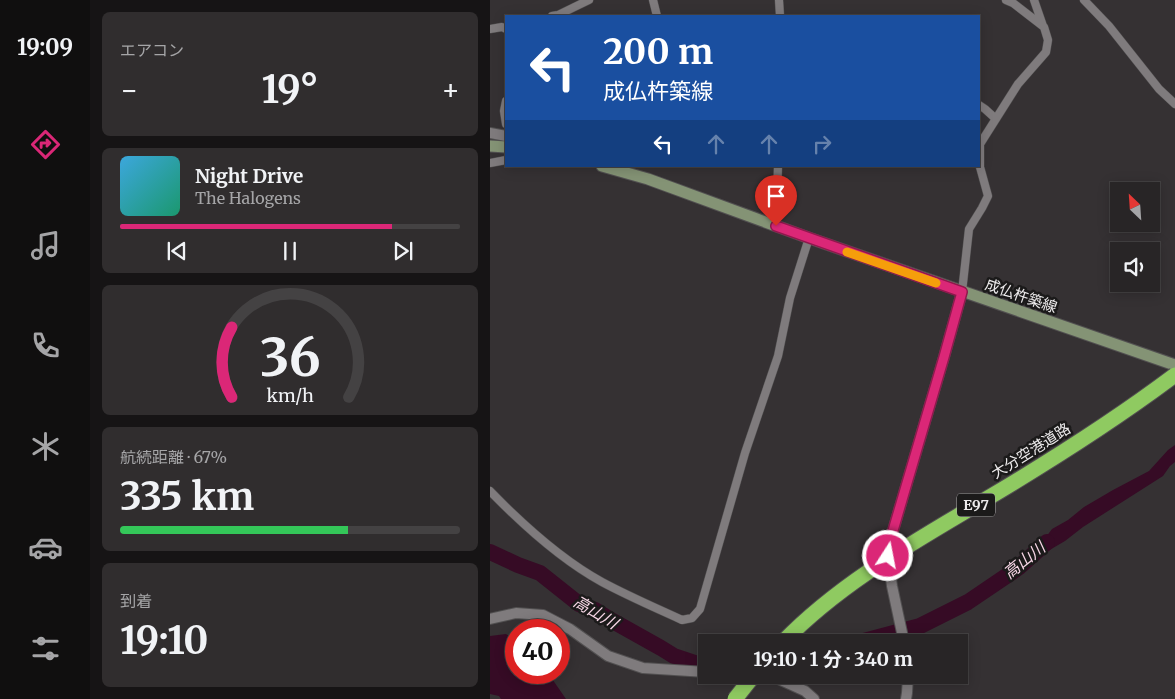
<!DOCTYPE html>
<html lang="ja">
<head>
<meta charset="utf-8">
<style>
  body { margin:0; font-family:Merriweather,"Noto Sans JP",serif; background:#302d2e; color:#f1f3f6; height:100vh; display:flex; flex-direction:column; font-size:19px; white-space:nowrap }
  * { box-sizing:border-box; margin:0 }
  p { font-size:16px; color:#a5a5a7 }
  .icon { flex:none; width:28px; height:28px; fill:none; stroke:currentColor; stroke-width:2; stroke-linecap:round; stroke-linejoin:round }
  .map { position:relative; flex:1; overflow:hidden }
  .details { display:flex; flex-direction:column; gap:12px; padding:12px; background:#161415; width:400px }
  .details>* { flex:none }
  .guide { position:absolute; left:15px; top:15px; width:475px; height:152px; border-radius:0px; box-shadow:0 2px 12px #0003,0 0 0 1px #444243; background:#1a4fa0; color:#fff; overflow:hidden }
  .needle { width:32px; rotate:335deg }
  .tools { position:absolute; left:620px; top:182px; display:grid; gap:10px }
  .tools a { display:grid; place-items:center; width:50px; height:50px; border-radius:0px; background:#282526; box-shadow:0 2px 12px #0003,0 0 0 1px #444243; font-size:25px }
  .speed { position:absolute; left:15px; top:619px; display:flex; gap:10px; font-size:25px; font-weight:700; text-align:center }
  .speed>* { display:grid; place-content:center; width:65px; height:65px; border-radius:50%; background:#282526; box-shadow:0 2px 12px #0003,0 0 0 1px #444243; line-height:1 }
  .speed .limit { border:8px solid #d22; background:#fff; color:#111 }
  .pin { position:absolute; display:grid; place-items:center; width:42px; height:42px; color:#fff; margin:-51px -21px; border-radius:50% 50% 50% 0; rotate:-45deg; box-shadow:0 0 5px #0007 }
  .pin .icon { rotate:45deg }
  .me { position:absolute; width:55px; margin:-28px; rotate:11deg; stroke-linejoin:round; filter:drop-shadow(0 0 4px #0008) }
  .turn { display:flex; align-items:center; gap:18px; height:105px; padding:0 15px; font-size:22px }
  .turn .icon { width:65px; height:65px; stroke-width:2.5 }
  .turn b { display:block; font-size:35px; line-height:42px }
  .lanes { display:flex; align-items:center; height:48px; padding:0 15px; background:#0003; justify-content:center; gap:25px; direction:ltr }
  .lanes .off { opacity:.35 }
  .big { font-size:38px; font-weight:700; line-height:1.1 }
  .details .tile { flex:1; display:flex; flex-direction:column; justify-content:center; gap:8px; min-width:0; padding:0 18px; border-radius:8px; background:#302d2e }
  .details .dial { align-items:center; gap:0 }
  .dial svg { height:130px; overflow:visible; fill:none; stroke:#444243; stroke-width:7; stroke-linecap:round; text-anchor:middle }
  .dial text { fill:#f1f3f6; stroke:none }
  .song { display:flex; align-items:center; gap:15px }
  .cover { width:60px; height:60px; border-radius:8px; background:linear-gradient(135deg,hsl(200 70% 55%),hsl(160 70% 35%)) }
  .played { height:5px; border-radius:2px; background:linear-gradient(90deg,#db2777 80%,#444243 80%) }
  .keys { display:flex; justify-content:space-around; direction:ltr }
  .heat { display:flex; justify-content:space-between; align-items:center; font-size:28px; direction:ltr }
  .charge { height:8px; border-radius:4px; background:linear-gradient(90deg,#34c759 67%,#444243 0) }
  .trip { position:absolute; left:208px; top:634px; width:270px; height:50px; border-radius:0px; background:#282526; box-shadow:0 2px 12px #0003,0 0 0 1px #444243; font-weight:700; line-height:50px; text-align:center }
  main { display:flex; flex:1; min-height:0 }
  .tabs { display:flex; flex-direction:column; width:90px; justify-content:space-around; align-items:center; background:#100f0f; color:#a5a5a7 }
  .tabs .icon { width:35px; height:35px }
  .tabs .active { color:#db2777 }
  .tabs b { font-size:22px; color:#f1f3f6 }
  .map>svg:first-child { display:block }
  .water { fill:#360b25 }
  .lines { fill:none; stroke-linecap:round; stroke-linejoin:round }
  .river { stroke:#360b25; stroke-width:16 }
  .minor-casing { stroke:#525051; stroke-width:9 }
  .tertiary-casing { stroke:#525051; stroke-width:12 }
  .secondary-casing { stroke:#525051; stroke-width:13 }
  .minor { stroke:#7f7b7d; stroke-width:8 }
  .tertiary { stroke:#7f7b7d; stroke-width:10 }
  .secondary { stroke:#849375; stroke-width:11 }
  .motorway-bridge-casing { stroke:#525051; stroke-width:17; stroke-linecap:butt }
  .motorway-bridge { stroke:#8fca61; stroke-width:15 }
  .route-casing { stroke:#8e194d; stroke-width:12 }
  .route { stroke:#db2777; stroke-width:9 }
  .slow { stroke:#f59e0b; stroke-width:9 }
  .labels { text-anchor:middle; stroke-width:5; stroke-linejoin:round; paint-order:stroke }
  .shield { fill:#1b1a1a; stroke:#aeacad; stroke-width:1 }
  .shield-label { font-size:14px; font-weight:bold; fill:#edebec }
  .street-label { font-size:15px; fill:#edebec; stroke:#1b1a1a }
  .water-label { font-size:16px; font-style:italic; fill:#f8d7e7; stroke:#1b1a1a }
</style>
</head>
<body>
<main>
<nav class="tabs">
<b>19:09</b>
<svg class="icon active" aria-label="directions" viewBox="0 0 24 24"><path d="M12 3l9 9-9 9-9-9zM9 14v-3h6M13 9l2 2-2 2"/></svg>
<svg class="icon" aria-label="music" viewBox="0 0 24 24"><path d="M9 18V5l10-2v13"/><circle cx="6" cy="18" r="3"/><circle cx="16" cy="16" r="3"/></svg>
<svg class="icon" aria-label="phone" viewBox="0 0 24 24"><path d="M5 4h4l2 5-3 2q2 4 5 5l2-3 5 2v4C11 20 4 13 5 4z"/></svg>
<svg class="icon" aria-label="climate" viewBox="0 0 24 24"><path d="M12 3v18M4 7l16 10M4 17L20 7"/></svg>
<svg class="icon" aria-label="car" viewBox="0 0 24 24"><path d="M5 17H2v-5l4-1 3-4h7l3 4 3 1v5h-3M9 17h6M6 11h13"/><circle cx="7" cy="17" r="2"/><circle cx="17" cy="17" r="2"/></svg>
<svg class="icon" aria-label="filters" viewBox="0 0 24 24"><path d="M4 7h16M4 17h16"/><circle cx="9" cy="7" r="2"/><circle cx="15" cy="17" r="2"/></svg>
</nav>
<section class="details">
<div class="tile"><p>エアコン</p>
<div class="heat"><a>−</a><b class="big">19°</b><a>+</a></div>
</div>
<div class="tile">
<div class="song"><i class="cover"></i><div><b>Night Drive</b><p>The Halogens</p></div></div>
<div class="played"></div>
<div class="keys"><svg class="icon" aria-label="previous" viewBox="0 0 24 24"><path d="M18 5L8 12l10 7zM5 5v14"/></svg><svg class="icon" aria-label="pause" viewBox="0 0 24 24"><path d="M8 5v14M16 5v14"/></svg><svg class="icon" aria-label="next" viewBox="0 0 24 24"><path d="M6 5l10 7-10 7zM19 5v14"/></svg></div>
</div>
<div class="tile dial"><svg viewBox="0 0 100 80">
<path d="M14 69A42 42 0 1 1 86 69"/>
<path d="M14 69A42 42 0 0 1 14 26" stroke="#db2777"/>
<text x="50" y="56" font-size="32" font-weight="700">36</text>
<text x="50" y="72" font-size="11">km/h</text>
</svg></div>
<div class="tile"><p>航続距離 · 67%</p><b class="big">335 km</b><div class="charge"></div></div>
<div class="tile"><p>到着</p><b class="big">19:10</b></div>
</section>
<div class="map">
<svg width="685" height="699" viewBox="0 0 685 699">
  <rect width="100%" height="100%" fill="#353133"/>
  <path class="water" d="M685,445V462L680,466L673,476L593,527L575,541L551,555L533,564L544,553L562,529L578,520L594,507L623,490L659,471L678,450Z
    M16,634L26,641V672L58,673L76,699H11L9,696L0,694V636Z"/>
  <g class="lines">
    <path class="river" d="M0,552L28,565L50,573L89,604L105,610L121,620L171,648L184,656L205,663L216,664
      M370,642L430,626L478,602L528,568L557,542"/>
    <g class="minor-casing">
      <path id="minor" d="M163,0L167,16
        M289,0L290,16
        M544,0L553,26
        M594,0L619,26L669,89L685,104
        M62,16L68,15L99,0
        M0,29L12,27L16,29
        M16,101L14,111L16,124
        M489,105L495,109L506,119
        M0,163L16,160
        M286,226L288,166
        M472,292L479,229L492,208L498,196L490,167V144L528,84L556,52L558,40L554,27L523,3L516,0
        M0,491C33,525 70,559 112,582C138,596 166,608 192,620L202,618L210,609L255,453L288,356L300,298L319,238"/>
    </g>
    <g class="tertiary-casing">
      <path id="tertiary" d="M0,133L16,136
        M0,619L26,613L53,615L80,629L118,656L153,668L216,672
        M414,642L402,586L398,556L402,534L454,357L472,292
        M260,675L284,677L315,691L324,699
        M416,699L417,693L418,675"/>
    </g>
    <g class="secondary-casing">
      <path id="secondary" d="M0,146L16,147
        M112,166L158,179L319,238L685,365"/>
    </g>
    <use href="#minor" class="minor"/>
    <use href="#tertiary" class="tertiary"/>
    <use href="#secondary" class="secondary"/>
    <g class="motorway-bridge-casing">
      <path id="motorway-bridge" d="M293,642C351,582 426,541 498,498C562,460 625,420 685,375
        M245,699L264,675"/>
    </g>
    <use href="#motorway-bridge" class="motorway-bridge"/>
  </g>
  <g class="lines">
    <g class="route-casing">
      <path id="route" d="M286,226L472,292L454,357L402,534L398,556"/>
    </g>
    <use href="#route" class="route"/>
    <path class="slow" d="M357,252L446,283"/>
  </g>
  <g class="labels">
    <rect class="shield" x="467" y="493.5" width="38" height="23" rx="4"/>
    <g class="shield-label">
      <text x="486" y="510">E97</text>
    </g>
    <g class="street-label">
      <text transform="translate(531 296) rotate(19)" y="5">成仏杵築線</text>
      <text transform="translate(541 451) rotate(-32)" y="5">大分空港道路</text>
    </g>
    <g class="water-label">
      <text transform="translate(534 560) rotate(-39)" y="6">高山川</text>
      <text transform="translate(106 612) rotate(31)" y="6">高山川</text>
    </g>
  </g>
</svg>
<div class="tools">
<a><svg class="needle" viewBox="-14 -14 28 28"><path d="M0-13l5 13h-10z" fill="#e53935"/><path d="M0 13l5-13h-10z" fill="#a5a5a7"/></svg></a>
<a><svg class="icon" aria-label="sound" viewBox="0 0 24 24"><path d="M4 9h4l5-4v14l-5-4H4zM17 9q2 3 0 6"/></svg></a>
</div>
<div class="speed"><div class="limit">40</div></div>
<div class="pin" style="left:286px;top:226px;background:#d93025"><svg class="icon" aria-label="arrive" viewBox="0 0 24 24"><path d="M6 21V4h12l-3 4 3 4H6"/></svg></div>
<svg class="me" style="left:398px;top:556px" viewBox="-20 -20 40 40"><circle r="17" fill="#db2777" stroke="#fff" stroke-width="3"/><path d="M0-11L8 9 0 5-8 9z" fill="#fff"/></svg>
<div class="trip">19:10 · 1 分 · 340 m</div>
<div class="guide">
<div class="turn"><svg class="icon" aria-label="left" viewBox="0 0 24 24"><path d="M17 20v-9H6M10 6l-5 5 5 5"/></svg><div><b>200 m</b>成仏杵築線</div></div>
<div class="lanes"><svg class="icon" aria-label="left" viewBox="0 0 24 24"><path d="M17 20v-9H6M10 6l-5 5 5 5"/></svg><svg class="icon off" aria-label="ahead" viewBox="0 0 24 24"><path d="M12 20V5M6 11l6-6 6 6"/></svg><svg class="icon off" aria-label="ahead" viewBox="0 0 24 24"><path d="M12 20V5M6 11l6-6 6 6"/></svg><svg class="icon off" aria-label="right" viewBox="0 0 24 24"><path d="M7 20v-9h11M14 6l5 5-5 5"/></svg></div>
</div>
</div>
</main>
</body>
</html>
